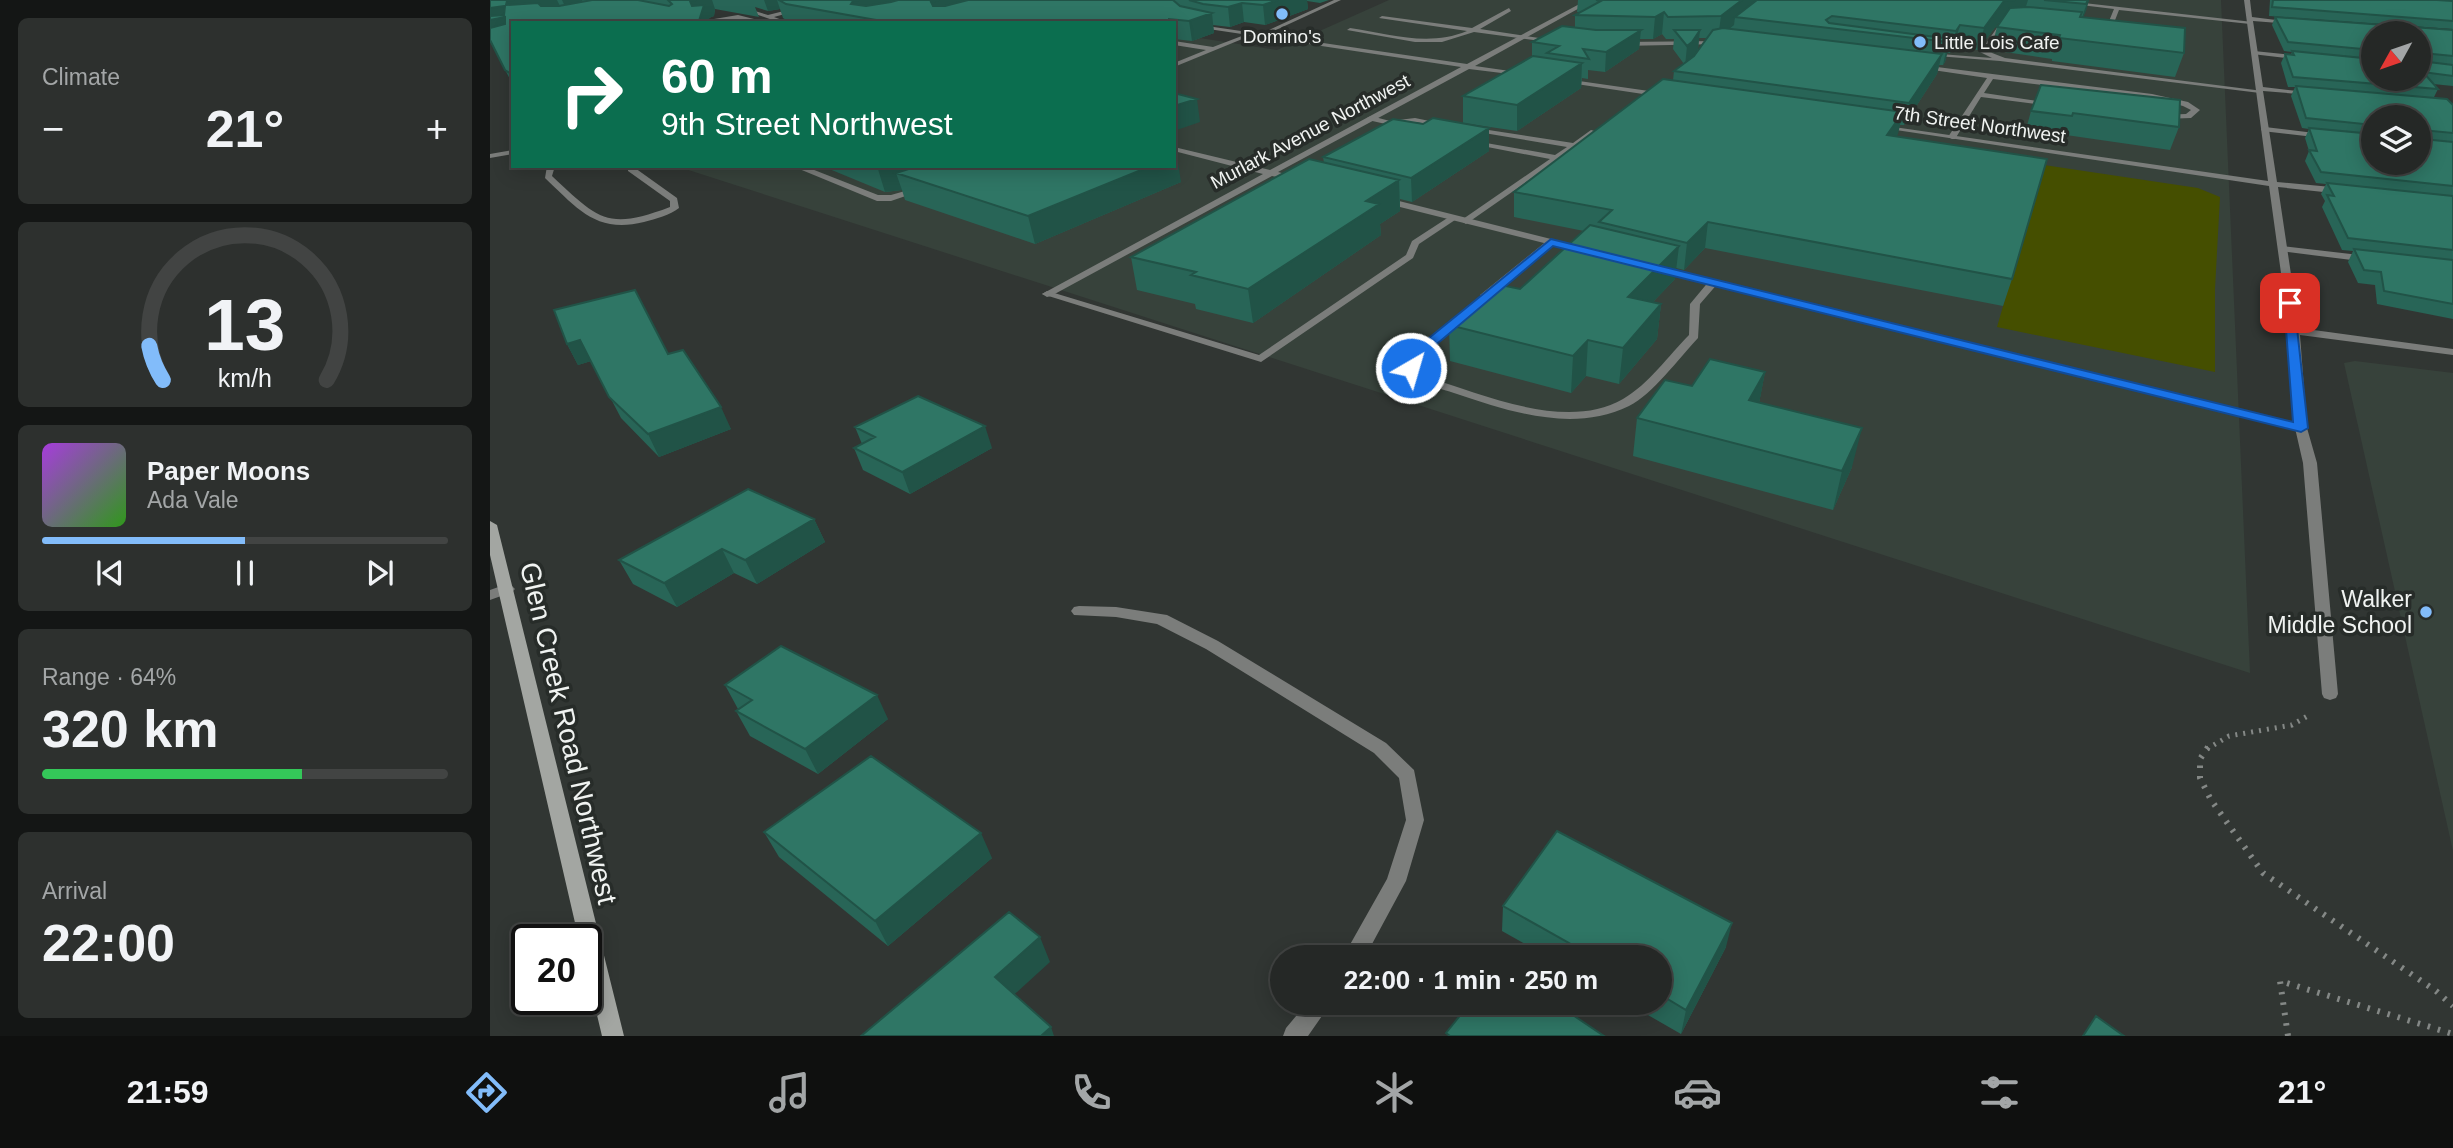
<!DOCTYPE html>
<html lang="en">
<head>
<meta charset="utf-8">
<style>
  body { margin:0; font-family:Arial,sans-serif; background:#2d302e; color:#f1f3f6; height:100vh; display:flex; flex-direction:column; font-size:26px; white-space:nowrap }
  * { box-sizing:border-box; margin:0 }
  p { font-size:23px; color:#a3a6a7 }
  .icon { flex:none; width:38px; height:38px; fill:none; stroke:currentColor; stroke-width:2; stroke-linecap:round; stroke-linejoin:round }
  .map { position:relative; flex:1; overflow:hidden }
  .side { display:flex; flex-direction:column; gap:18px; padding:18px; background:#141615; width:490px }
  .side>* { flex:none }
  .hud { position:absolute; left:21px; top:21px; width:665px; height:147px; border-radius:0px; box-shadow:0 4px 18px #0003,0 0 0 2px #424443; background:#0b6e4f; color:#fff; overflow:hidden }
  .needle { width:46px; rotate:230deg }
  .buttons { position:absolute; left:1871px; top:21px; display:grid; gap:14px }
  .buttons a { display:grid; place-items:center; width:70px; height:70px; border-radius:50%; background:#252826; box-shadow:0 4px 18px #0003,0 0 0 2px #424443; font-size:35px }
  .speed { position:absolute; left:21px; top:924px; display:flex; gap:14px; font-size:35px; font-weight:700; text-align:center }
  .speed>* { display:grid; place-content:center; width:91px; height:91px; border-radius:50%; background:#252826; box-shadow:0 4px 18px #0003,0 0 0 2px #424443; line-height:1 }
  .speed .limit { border:4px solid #111; border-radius:10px; background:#fff; color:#111 }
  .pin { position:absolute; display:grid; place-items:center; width:60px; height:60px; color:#fff; margin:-30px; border-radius:14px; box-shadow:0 4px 10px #0006 }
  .me { position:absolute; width:77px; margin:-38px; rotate:38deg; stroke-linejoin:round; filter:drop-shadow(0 0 5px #0008) }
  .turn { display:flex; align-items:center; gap:24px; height:147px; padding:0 35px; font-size:32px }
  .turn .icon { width:91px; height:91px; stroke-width:2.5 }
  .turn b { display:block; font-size:49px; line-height:60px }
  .big { font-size:52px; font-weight:600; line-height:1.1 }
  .side .card { flex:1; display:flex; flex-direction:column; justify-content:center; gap:10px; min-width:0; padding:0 24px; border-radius:10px; background:#2d302e }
  .side .dial { align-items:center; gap:0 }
  .dial svg { height:182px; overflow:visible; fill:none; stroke:#424443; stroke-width:7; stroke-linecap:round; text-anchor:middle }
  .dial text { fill:#f1f3f6; stroke:none }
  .song { display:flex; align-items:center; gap:21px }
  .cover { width:84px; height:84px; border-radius:10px; background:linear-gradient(135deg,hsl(280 70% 55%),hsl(110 70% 35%)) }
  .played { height:7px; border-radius:4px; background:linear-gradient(90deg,#82bcfa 50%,#424443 50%) }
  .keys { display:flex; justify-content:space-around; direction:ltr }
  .heat { display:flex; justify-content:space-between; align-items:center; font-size:38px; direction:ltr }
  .charge { height:10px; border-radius:5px; background:linear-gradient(90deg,#34c759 64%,#424443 0) }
  .trip { position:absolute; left:780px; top:945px; width:402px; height:70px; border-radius:35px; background:#252826; box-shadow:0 4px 18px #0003,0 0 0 2px #424443; font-weight:600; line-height:70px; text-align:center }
  .tab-bar { display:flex; height:112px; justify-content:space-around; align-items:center; background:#0f100f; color:#a3a6a7 }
  .tab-bar .icon { width:49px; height:49px }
  .tab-bar .on { color:#82bcfa }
  .tab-bar b { font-size:32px; color:#f1f3f6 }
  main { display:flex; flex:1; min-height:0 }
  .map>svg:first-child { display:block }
  .built { fill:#37423b }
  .green { fill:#454f00 }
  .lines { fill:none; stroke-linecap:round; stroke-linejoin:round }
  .path-far1 { stroke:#848886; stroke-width:5; stroke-dasharray:2 6; stroke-linecap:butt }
  .path { stroke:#848886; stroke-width:6; stroke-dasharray:2.5 8; stroke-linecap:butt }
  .lane { fill:#7b7d7b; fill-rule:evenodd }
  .street { fill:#7b7d7b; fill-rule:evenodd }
  .secondary { fill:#a3a6a2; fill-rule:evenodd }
  .wall { fill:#286557; fill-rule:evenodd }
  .shaded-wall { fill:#215347 }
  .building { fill:#2f7665; stroke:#215347; stroke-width:2 }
  .route { fill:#1a73e8; stroke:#114b97; stroke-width:2 }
  .poi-dot { fill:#82bcfa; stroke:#272c29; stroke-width:2.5 }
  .labels { text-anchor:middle; stroke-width:7; stroke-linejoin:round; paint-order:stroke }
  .far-poi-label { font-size:19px; fill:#f0f3f1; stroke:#272c29 }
  .far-street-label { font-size:19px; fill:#f0f3f1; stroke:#272c29 }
  .poi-label { font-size:23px; fill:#f0f3f1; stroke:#272c29; text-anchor:end }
  .near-street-label { font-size:28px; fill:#f0f3f1; stroke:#272c29 }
</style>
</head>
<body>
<main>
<section class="side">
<div class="card"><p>Climate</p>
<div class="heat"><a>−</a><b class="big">21°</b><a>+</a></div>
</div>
<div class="card dial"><svg viewBox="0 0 100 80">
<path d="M14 69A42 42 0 1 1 86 69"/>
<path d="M14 69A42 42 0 0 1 8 54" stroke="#82bcfa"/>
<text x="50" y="56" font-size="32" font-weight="700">13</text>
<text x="50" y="72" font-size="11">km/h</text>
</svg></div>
<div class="card">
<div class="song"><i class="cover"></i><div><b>Paper Moons</b><p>Ada Vale</p></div></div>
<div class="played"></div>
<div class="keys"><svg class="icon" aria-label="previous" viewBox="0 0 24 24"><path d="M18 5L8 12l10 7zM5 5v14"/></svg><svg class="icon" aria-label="pause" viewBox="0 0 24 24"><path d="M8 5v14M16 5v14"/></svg><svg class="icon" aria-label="next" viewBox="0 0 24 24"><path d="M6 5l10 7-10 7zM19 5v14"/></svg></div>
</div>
<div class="card"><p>Range · 64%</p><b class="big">320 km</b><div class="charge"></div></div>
<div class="card"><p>Arrival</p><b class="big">22:00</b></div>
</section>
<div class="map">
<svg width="1963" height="1036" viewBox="0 0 1963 1036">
  <rect width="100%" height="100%" fill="#313633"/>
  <path class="built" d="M899,0H1731L1760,673L186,166H684V34L787,50Z
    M1865,361L1963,373V851L1854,363Z"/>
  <path class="green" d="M1554,165L1708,188L1730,197L1725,289V372L1507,327Z"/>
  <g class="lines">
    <path class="path-far1" d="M1717,749L1739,736L1802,725L1821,714"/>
    <path class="path" d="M1718,747L1710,759V778L1721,800L1773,873L1946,991L1963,1006
      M1798,1036L1790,981L1963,1034"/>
    <path class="lane" d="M844,0H851L771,37L766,36Z
      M1549,0H1567L1763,22L1760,24L1629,10L1620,33L1613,35L1610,33L1615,31L1624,9Z
      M248,6L278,15L310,7L313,9L284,17L300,23H291L248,8Z
      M1019,8L1021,11L990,29L1069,41L1066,43L984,32L952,42H925L857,30L860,28C899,34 939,47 977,31L889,18L892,16L982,28Z
      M248,15L264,19L209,23L212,21Z
      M1519,23L1521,26L1513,28L1497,51L1515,58L1773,91L1770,93L1510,61L1434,55L1437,53L1502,58L1490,52L1509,25Z
      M757,34L762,35L684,67V63L716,50L684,45V41L723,47Z
      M1232,41L1230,44L1131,46L1128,44L1131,42Z
      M1764,51L1812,56L1815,58L1812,60L1762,54Z
      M1431,65L1662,94L1698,102L1710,110L1701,118L1673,119L1669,117L1670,115L1696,114L1701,110L1693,106L1662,98L1503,79L1494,93L1567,104L1563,106L1491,97L1465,139H1462L1458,137L1497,78L1429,68Z
      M881,116L900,121L925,118L959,125L955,127L925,122L900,125L878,120L877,118Z
      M979,127L1083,143L1101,130L1108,132L976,224L971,221L973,219L1060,159L982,144H979V140L1065,155L1077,147L982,131L978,129Z
      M1775,127L1833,134L1837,136L1833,138L1772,131L1771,129Z
      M23,150V154L0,158V154Z
      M57,166H65L62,176C108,219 117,231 180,207V201L138,171V166H146L145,168L187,198L189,208C180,215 166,219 154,222C106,234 87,208 55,178Z
      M302,166H314L388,195H401L429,187L433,190L401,201H387Z
      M962,215L967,218L965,220L929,244L923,258L771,362L552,294L557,291L561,292L769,355L916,255L922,241Z
      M1058,240L1066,242L998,299H990V295Z
      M1792,246L1878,256L1883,259L1878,262L1789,251V247Z
      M1224,279L1229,282L1210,304L1208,338C1189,358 1163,394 1139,406C1083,433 1021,412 967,394C947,387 929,385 915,368L919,355L974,312L978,313V317L928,358L927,367L936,377C993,394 1076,432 1133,399C1159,384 1178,356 1199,335L1200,304L1220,280Z
      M1811,424L1817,428L1827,463L1848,694L1846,698L1840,700L1834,698L1832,694L1813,463L1805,428Z"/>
    <path class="street" d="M1097,0H1104L985,66L1034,73L1036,76L979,69L788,172L811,178V182L782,176L561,296L557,297L552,294L773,174L684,151V147L780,170L971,67L705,27L703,24L977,64Z
      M1754,0H1760L1762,17L1803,22L1800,24L1763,21L1773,87L1824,93L1821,95L1773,91L1787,182L1852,188L1856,191L1852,194L1788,187L1809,328L1963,349V355L1810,335L1817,428L1815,431L1811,432L1163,269L1168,266L1804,423L1799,331L1779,186L1386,127L1390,125L1778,181Z
      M1075,79L1173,93L1177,95L1173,97L1073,82Z
      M893,197L1097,248L1099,250L1094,253L890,202L889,200Z
      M17,584L22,586L25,589L22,592L0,600V590Z
      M589,606L626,607L677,615L728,641L896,743L924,770L934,820L916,881L875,957H853L897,879L916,820L909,778L884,753L716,649L667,624L626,617L584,615L581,611L584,607Z
      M817,1003H841L818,1036H793L796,1028Z"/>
    <path class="secondary" d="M0,521L7,525L134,1036H112L96,969V940H89L0,555Z"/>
  </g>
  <path class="wall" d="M0,0H839L830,3L817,1L818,9L775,25L754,22L740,27L723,25L724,33L702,41L684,39V23H301L293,18L290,9L278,11L265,7L269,17L225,9L224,16L219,18L221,23H23V85L0,41Z
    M1088,0H1599L1593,17L1694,53L1685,77L1562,61V59L1501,50L1507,27L1510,22H1509L1488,50L1464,47L1460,53H1457L1455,62L1453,65H1449L1447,74L1414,125H1410L1406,137L1522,279L1513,306L1215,248L1194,270L1186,268L1185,279L1163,302L1171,304L1167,339L1129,384L1096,376L1081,393L960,361L959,325L1030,289L1094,231L1024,217V192L1183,80L1184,71L1194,64L1183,49L1184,39H1176L1172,34L1163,39H1150L1149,49L1115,72L1098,70V79L1092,78L1091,88L1027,131L973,123V96L1042,57V42L1085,27V15L1090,12H1087ZM1209,38H1217L1203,57L1208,49Z
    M1780,0H1947L1963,1V29L1779,16Z
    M1785,17L1963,30V86L1943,84L1948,89L1944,97L1963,105V319L1887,304L1885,285L1868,283L1858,262L1863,251L1852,250L1832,207L1835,201L1831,194L1836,184L1826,183L1815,161L1819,151L1815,138L1819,129L1812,128L1801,96L1805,87H1798L1791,63L1795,54H1801L1802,52L1794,51L1782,25ZM1883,33L1928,79H1883ZM1883,117L1928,163H1883Z
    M1551,85L1689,127L1680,150L1576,135L1575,139L1535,133L1541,111Z
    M999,151L922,202L910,199V211L890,224L891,235L763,323L706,309L705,304L647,290L641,257L834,163L833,157Z
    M332,166H684L691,182L545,244L415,200L412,190L395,192Z
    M77,344L178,354L241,429L169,457L131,418L101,361L88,365Z
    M1275,372L1269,403L1362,467L1343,510L1143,456L1147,418L1202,386Z
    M365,427L502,448L420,494L373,470L364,448L372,444Z
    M324,519L335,542L267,584L244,573L187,607L143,584L129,560Z
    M235,685L398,719L328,774L260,736L246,711L248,709Z
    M274,832L502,858L398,946L289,857Z
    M1013,906L1236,947L1191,1034L1137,1003H1171V957H1058L1012,931Z"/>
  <path class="shaded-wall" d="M0,0H67L73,12L23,23L0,41Z
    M72,0H92L98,12L79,15Z
    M178,0H222L225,9L224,16L219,18L221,23H210Z
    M274,0H287L290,9L278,11Z
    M369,0H516L378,18L361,4L363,1Z
    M788,0H817L818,9L775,25L773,5Z
    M1252,0H1276L1245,17L1244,25L1228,38L1231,16Z
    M1525,0H1538L1532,19L1509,22L1488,50L1494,28L1514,1Z
    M1598,0H1599L1596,11L1589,26Z
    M752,3L754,22L740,27L738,7Z
    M1174,12L1172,34L1163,39L1165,17Z
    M722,13L724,33L702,41L699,21Z
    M1470,25L1464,47L1460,53L1466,31Z
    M1151,30L1149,49L1115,72L1116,52Z
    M1210,30L1208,49L1200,61L1195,66L1197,46Z
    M1461,39L1455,62L1453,65L1458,42Z
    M1452,54L1447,74L1414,125L1419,103Z
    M1092,63L1091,88L1027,131V105Z
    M707,99L710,122L684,131V106Z
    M1413,112L1408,134L1392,158L1397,135Z
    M999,128V151L922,202L921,178Z
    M687,156L691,182L545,244L538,216L661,166H684V157Z
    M387,166H486L406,173L412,190L395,192Z
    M909,180L910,211L890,224L891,235L763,323L758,289L876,201Z
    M1218,222L1215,248L1194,270L1197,243Z
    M1189,246L1185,279L1135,331L1138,297Z
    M1171,304L1167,339L1129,384L1133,348Z
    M90,340L101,361L88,365L77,344Z
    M1098,340L1096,376L1081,393L1083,356Z
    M1275,372L1268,409L1259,400Z
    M231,407L241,429L169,457L158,434Z
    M495,426L502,448L420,494L412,472Z
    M1372,428L1362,467L1343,510L1352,471Z
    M324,519L335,542L267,584L255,560Z
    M232,549L244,573L187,607L174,583Z
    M387,695L398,719L328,774L315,749Z
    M491,833L502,858L398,946L385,921Z
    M1242,923L1236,947L1191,1034L1196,1010Z
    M550,937L560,962L516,1002L505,977Z
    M561,1027L564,1036H551Z"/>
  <path class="building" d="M0,0H24L17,1L16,5L48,3L51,6H69L102,0H148L179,6L182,4L178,0H206L200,1L202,6L214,5L209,21L214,23H23V75L15,70L0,40V28L15,24V17L0,20V16L14,15L15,6L0,8Z
    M289,0H369L363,1L361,4L376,6L401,2L408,0H449L441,2L443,6H455L478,0H683L690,6L722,13L699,21L679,19V23H403L296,4Z
    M699,0H788L773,5L752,3L738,7L713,4Z
    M1106,0H1252L1231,16L1178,17L1174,12L1165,17L1085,15L1111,1Z
    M1267,0H1525L1514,1L1494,28L1470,25L1466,31L1342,16L1336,20L1339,23L1461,39L1458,42L1245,17Z
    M1554,0H1598L1596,4Z
    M1783,0H1947L1963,1V21L1782,7Z
    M1538,7L1592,12L1590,17L1695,28L1694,53L1569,38L1570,35L1507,27L1520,8Z
    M1785,17L1963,30V56L1933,53L1930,56L1931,61L1963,65V76L1933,72L1948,89L1803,77L1795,54L1804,55L1802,51L1883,59V79H1928V33H1883V50L1798,42Z
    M1072,26L1106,30H1151L1116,52L1093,49L1099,59L1057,53L1069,46L1042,42Z
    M1233,28L1452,54L1419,103L1184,71L1204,56L1223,30Z
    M1184,30H1210L1202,42L1197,46Z
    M1043,56L1092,63L1027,105L973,96Z
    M1173,79L1413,112L1397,135L1557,159L1522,279L1218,222L1197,243L1109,222L1122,210L1024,192Z
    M1551,85L1690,100L1689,127L1583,113L1582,116L1541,111Z
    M1806,86L1957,99L1963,105V133L1932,130L1933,139L1963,142V186L1831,172L1819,150L1827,151L1819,128L1883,134V163H1928V117H1883V125L1816,118Z
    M684,93L707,99L684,106Z
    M943,118L999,128L921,178L833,157L903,119L933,124Z
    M819,159L909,180L876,201L889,204L758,289L701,275L706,272L641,257Z
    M428,166H661L538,216L406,173Z
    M1837,183L1963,196V250L1858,238L1837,195L1844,196Z
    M1100,225L1189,246L1138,297L1171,304L1133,348L1098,340L1083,356L959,325L1006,284L1030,289Z
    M1864,249L1963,260V304L1894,291L1891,272L1874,270Z
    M145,290L178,354L193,350L231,407L158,434L119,397L90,340L77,344L64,310Z
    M1220,359L1275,372L1259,400L1372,428L1352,471L1147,418L1175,380L1202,386Z
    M428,396L495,426L412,472L364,448L385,437L365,427Z
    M258,489L324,519L255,560L232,549L174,583L129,560Z
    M291,646L387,695L315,749L246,711L262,700L235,685Z
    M381,756L491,833L385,921L274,832Z
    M1067,831L1242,923L1196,1010L1171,995V957H1104L1013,906Z
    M519,912L550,937L505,977L561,1027L551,1036H371Z
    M980,1003H1065L1114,1036H960L956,1033Z
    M1606,1016L1634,1036H1593Z"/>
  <path class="route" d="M1061,239L1803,422L1794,303L1804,301L1818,428L1811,432L1063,246L929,359L925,371H916L914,368L918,355Z"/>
  <g class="poi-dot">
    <circle cx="792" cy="14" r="7"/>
    <circle cx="1430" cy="42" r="7"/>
    <circle cx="1936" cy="612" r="7"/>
  </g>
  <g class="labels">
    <g class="far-poi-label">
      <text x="792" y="43">Domino's</text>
      <text x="1444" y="49" text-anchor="start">Little Lois Cafe</text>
    </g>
    <g class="far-street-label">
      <text transform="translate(1490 124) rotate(8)" y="7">7th Street Northwest</text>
      <text transform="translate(820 131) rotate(-28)" y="7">Murlark Avenue Northwest</text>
    </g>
    <g class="poi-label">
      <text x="1922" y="607">Walker<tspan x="1922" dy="26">Middle School</tspan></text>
    </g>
    <g class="near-street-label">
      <text transform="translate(79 733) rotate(77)" y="10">Glen Creek Road Northwest</text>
    </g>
  </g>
</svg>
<div class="buttons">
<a><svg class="needle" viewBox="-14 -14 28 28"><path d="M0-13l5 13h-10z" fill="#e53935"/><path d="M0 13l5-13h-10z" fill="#a3a6a7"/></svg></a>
<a><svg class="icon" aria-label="layers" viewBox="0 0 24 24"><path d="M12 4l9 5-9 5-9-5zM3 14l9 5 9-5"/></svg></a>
</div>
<div class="speed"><div class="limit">20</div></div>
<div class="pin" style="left:1800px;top:303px;background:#d93025"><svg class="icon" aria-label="arrive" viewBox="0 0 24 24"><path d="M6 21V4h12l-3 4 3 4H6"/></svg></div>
<svg class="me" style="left:921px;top:368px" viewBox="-20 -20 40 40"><circle r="17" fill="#1a73e8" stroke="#fff" stroke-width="3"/><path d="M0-11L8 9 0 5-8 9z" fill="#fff"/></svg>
<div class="trip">22:00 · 1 min · 250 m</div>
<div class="hud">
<div class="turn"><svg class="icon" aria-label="right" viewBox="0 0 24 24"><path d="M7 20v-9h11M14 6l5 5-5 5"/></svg><div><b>60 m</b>9th Street Northwest</div></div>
</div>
</div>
</main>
<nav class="tab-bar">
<b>21:59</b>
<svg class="icon on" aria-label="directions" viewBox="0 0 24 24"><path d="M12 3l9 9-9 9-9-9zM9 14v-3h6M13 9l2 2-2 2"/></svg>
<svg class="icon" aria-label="music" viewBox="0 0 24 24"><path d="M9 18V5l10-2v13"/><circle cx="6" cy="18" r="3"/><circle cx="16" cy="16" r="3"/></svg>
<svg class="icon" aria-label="phone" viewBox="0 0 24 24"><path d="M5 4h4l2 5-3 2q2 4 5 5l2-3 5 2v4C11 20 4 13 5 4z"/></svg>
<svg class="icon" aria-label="climate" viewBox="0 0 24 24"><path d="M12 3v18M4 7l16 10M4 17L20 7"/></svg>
<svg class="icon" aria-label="car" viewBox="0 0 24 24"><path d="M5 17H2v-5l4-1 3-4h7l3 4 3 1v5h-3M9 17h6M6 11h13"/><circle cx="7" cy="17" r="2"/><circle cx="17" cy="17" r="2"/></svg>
<svg class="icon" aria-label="filters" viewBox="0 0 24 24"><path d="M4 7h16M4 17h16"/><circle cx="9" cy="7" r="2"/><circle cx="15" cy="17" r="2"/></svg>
<b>21°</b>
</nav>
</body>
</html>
